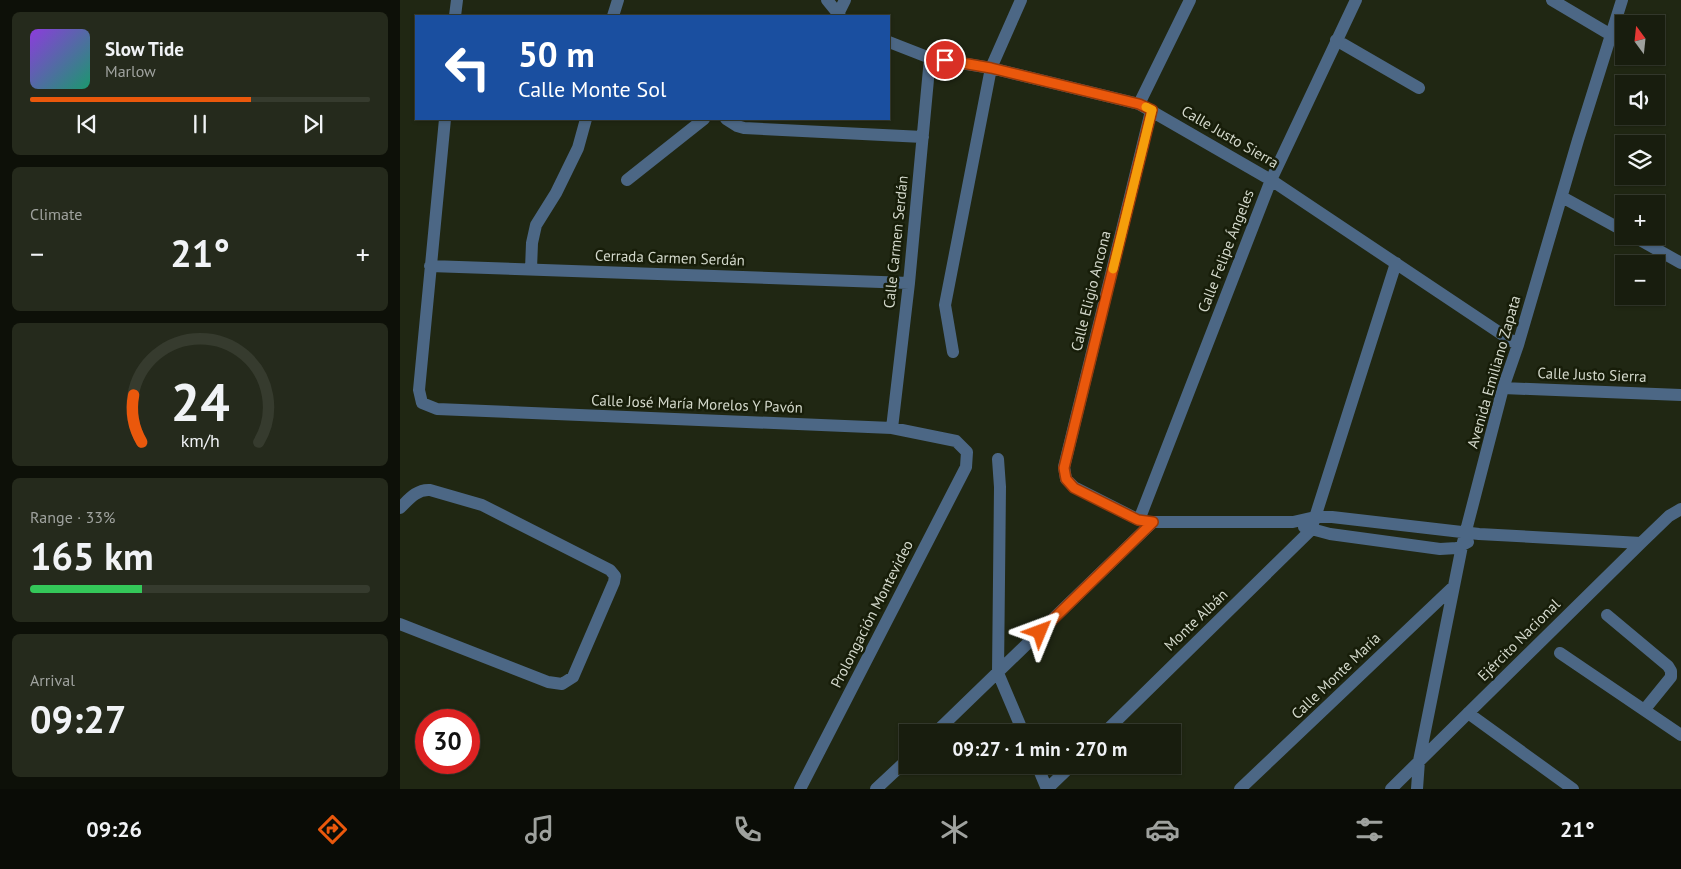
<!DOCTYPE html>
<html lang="en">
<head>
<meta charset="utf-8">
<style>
  body { margin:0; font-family:"PT Sans",sans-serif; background:#252a1c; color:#f1f3f6; height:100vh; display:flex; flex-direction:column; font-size:19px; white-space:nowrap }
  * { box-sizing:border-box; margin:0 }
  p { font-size:16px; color:#9fa29e }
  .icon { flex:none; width:28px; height:28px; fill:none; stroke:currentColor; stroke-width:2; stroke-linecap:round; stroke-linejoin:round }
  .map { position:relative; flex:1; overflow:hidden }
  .sheet { display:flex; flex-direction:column; gap:12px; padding:12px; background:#0d1008; width:400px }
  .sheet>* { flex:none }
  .hud { position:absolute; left:15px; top:15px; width:475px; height:105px; border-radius:0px; box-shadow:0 1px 4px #0004,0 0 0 1px #363b2e; background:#1a4fa0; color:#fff; overflow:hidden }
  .needle { width:32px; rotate:345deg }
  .controls { position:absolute; left:1215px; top:15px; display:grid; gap:10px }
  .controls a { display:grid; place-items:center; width:50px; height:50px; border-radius:0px; background:#181d0e; box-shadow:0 1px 4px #0004,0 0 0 1px #363b2e; font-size:25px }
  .speed { position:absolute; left:15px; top:709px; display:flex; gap:10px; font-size:25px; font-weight:700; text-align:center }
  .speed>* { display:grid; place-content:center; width:65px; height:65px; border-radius:50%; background:#181d0e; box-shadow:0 1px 4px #0004,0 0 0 1px #363b2e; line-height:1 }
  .speed .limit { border:8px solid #d22; background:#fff; color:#111 }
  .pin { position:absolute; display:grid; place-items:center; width:42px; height:42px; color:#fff; margin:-21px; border:2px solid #fff; border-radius:50%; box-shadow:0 1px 5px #0007 }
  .me { position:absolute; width:55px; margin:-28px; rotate:46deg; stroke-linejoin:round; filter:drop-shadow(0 0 4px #0008) }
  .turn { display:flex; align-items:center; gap:18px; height:105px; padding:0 20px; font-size:22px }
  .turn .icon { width:65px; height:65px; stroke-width:2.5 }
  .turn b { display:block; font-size:35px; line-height:42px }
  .big { font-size:38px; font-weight:700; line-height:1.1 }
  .sheet .card { flex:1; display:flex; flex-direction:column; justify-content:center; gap:8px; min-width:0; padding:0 18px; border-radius:8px; background:#252a1c }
  .sheet .dial { align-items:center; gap:0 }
  .dial svg { height:130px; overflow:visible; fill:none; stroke:#363b2e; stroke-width:7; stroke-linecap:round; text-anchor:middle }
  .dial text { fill:#f1f3f6; stroke:none }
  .song { display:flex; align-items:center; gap:15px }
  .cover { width:60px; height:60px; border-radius:8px; background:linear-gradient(135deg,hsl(270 70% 55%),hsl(160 70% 35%)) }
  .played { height:5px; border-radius:2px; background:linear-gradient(90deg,#ea580c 65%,#363b2e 65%) }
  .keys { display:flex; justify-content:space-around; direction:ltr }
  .heat { display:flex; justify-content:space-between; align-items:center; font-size:28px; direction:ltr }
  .charge { height:8px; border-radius:4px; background:linear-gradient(90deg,#34c759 33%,#363b2e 0) }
  .trip { position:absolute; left:499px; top:724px; width:282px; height:50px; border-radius:0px; background:#181d0e; box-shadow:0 1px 4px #0004,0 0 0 1px #363b2e; font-weight:700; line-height:50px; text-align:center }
  .tabs { display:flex; height:80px; justify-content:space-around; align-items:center; background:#0a0c06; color:#9fa29e }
  .tabs .icon { width:35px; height:35px }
  .tabs .active { color:#ea580c }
  .tabs b { font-size:22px; color:#f1f3f6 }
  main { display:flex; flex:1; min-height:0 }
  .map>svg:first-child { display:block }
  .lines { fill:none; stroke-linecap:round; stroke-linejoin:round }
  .minor { stroke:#4c6785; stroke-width:12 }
  .route-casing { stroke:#983908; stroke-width:12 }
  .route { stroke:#ea580c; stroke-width:9 }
  .slow { stroke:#f59e0b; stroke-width:9 }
  .labels { text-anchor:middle; stroke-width:5; stroke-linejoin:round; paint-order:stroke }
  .street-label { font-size:15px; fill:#d3d8cb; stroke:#171d09 }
</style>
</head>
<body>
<main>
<section class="sheet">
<div class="card">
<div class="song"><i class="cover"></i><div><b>Slow Tide</b><p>Marlow</p></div></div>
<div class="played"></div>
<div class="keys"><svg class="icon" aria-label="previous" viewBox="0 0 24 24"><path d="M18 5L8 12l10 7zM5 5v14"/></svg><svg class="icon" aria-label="pause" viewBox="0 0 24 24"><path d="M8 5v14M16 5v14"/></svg><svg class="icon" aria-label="next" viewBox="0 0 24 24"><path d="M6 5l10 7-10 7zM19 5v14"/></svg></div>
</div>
<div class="card"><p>Climate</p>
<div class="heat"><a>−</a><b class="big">21°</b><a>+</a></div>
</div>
<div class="card dial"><svg viewBox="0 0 100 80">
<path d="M14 69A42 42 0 1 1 86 69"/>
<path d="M14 69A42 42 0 0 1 9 40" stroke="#ea580c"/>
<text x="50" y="56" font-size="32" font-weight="700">24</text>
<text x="50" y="72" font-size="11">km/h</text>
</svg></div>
<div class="card"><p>Range · 33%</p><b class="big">165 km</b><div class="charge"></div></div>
<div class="card"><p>Arrival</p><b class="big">09:27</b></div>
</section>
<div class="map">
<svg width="1281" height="789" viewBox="0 0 1281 789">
  <rect width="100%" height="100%" fill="#202713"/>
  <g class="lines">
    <path class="minor" d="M427,0L440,16
      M1152,0L1211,35
      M55,16L57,0
      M213,16L218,0
      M437,16L445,0
      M936,40L1019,88
      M489,42L530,58L591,68L739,104L871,180L1118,345
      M739,104L790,0
      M751,111L664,467L666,479L674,487L739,520L753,522H893L915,517H932L1079,534L1241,543
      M45,119L19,390L22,403L37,409L492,428L556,441L567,452L566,467L400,789
      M326,119L337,126L344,128L523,137
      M227,180L304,119
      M1162,197L1224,231
      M1233,236L1281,263
      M30,266L509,283
      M131,269L132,243L136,225L156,193L178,148L186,119
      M553,352L545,305L591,68L621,0
      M1103,388L1281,395
      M492,428L509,283L530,58
      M598,459L600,487L598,673L623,732
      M0,508C9,499 17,489 30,490L82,505L210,570L215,576L214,582L173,677L162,684L148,682L0,624
      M739,520L871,180L956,0
      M904,527L930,534L1040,549L1057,548L1068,542
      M1207,615L1268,666L1271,671V677L1245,709
      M1160,653L1281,735
      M1068,713L1173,789
      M536,732L753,522
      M705,732L911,530L996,263
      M637,765L647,789
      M476,789L508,759
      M647,789L672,765
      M840,789L1053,587
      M991,789L1241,543L1269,516L1281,509
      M1017,789L1019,761L1062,546L1103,388L1118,345L1178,140L1222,0"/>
  </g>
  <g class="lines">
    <g class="route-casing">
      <path id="route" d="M545,60L591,68L739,104L752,110L664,468L666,479L674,488L738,520L753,522L640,632"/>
    </g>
    <use href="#route" class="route"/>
    <path class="slow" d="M713,269L752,110L746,107"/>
  </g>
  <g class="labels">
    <g class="street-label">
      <text transform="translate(830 137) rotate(30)" y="5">Calle Justo Sierra</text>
      <text transform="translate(496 242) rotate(-84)" y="5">Calle Carmen Serdán</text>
      <text transform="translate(826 251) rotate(-69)" y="5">Calle Felipe Ángeles</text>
      <text transform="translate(270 258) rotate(2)" y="5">Cerrada Carmen Serdán</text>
      <text transform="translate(691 291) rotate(-76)" y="5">Calle Eligio Ancona</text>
      <text transform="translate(1094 372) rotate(-74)" y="5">Avenida Emiliano Zapata</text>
      <text transform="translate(1192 375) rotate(2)" y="5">Calle Justo Sierra</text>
      <text transform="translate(297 404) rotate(2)" y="5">Calle José María Morelos Y Pavón</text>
      <text transform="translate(472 614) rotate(-63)" y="5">Prolongación Montevideo</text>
      <text transform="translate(796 620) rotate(-44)" y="5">Monte Albán</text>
      <text transform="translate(1119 640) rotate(-45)" y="5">Ejército Nacional</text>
      <text transform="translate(936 676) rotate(-44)" y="5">Calle Monte María</text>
    </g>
  </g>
</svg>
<div class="controls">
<a><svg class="needle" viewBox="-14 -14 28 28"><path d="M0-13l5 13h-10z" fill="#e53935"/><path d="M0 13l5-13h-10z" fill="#9fa29e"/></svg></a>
<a><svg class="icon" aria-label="sound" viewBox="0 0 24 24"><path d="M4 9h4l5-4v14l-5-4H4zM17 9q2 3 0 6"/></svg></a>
<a><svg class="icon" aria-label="layers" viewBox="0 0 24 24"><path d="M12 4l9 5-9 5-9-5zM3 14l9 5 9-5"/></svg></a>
<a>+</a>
<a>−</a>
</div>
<div class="speed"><div class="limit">30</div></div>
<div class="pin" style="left:545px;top:60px;background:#d93025"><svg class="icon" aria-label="arrive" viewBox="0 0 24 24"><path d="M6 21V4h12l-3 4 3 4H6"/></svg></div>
<svg class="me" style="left:640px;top:632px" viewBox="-20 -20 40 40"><path d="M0-17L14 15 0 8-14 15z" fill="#ea580c" stroke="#fff" stroke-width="4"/></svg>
<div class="trip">09:27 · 1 min · 270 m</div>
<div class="hud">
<div class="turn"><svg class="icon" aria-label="left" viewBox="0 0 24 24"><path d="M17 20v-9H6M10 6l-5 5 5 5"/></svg><div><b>50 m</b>Calle Monte Sol</div></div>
</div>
</div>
</main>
<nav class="tabs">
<b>09:26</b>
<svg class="icon active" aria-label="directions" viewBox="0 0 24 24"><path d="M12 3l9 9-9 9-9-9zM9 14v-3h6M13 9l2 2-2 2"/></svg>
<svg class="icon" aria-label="music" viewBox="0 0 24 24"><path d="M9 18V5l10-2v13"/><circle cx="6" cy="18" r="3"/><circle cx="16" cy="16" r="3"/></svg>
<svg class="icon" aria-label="phone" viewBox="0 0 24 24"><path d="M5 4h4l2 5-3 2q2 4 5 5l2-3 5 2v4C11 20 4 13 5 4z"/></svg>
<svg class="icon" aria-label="climate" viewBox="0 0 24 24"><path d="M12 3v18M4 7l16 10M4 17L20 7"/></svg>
<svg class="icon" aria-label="car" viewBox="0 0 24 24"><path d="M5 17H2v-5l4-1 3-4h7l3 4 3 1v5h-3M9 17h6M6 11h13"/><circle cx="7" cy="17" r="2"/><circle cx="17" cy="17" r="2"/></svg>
<svg class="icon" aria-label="filters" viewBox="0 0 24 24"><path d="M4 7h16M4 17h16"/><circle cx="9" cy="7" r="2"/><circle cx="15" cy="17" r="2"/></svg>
<b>21°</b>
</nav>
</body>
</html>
